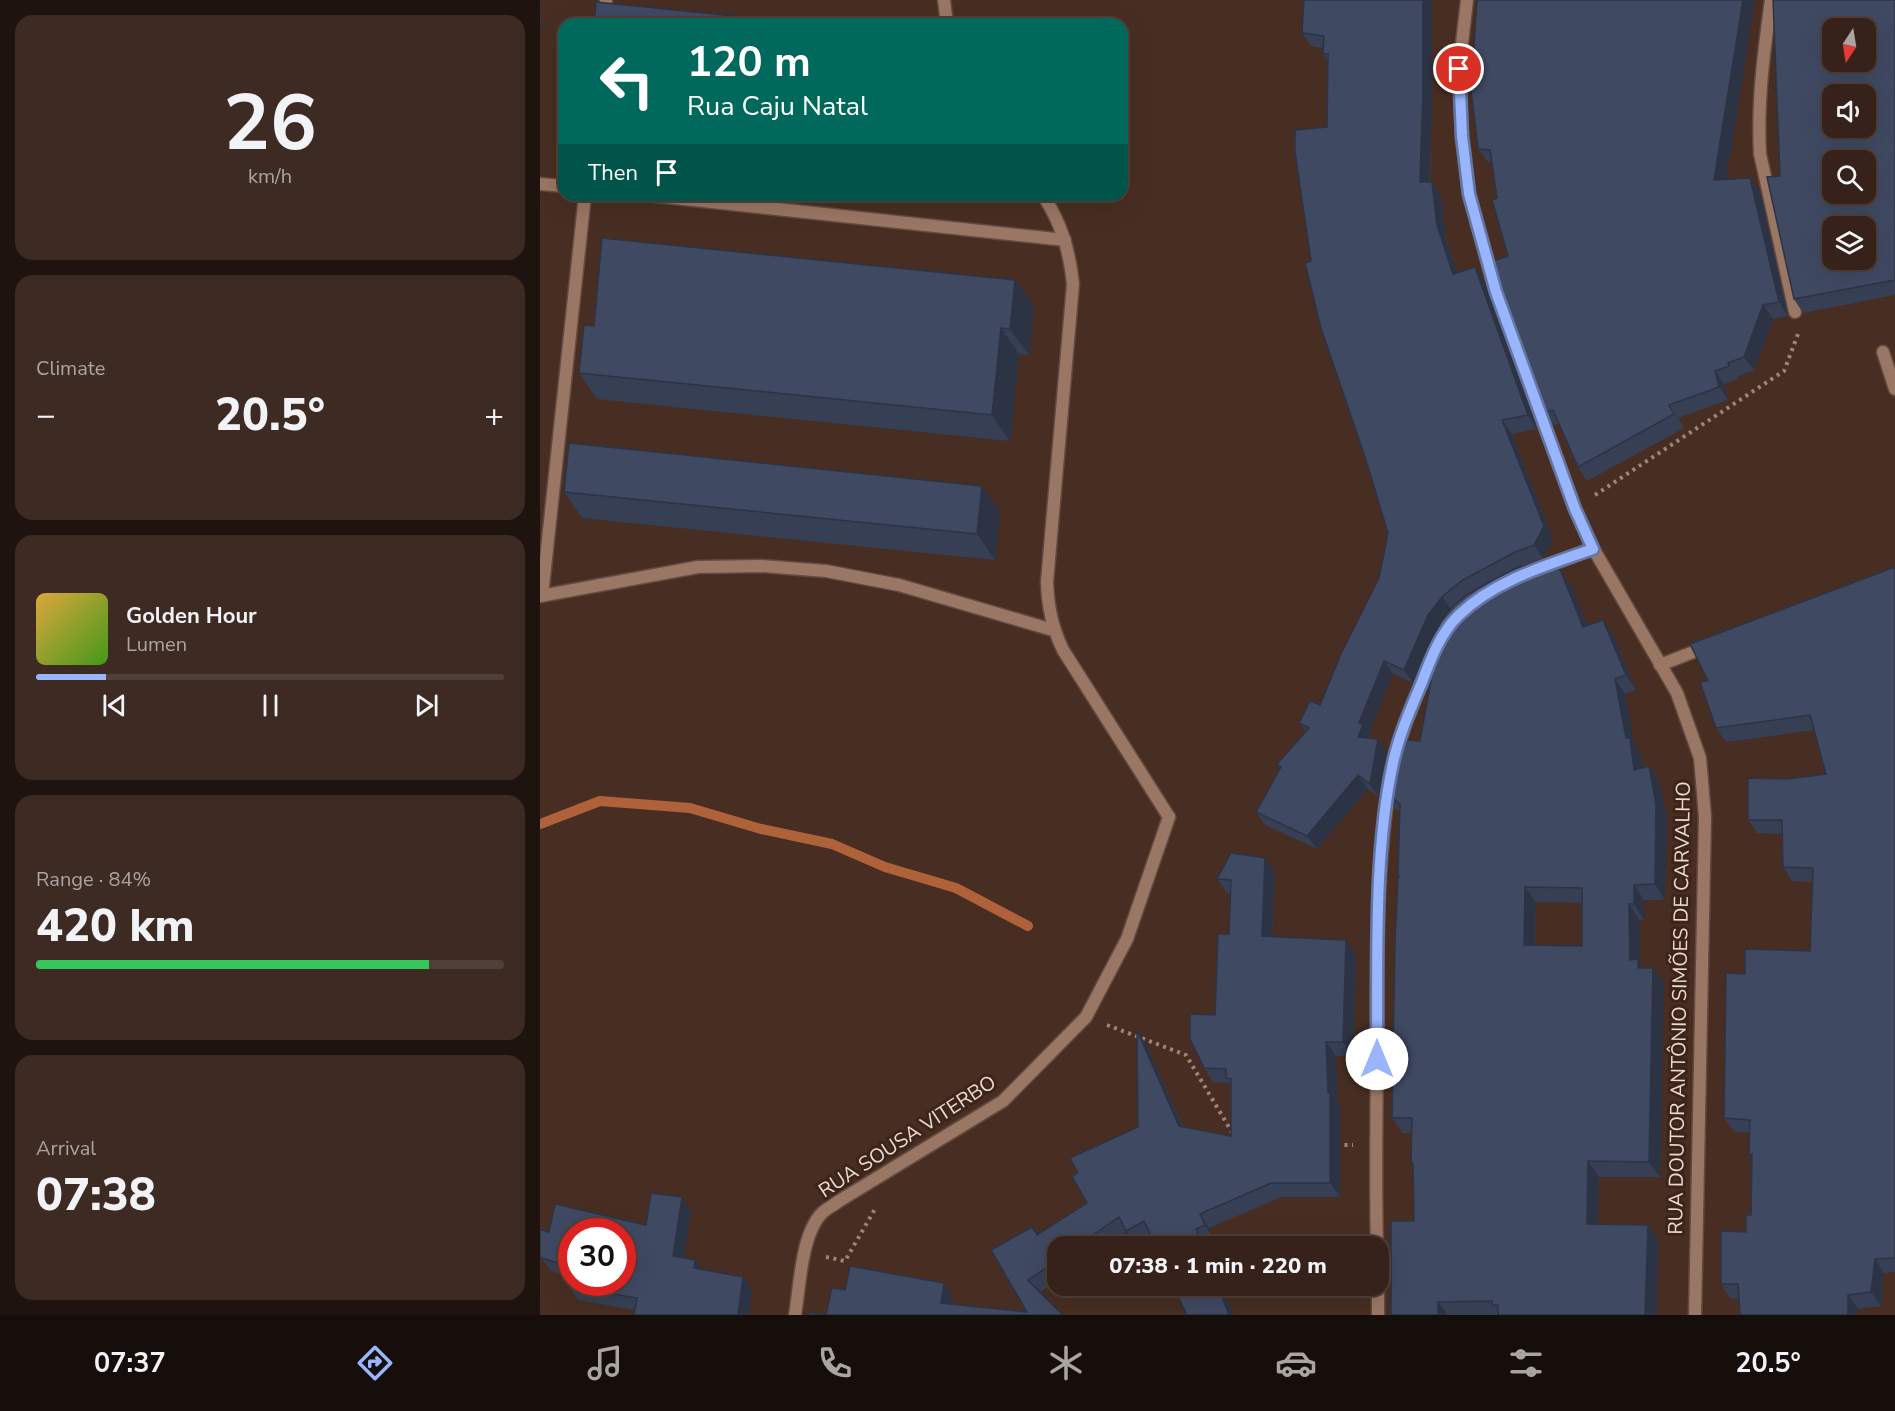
<!DOCTYPE html>
<html lang="en">
<head>
<meta charset="utf-8">
<style>
  body { margin:0; font-family:"Nunito Sans",sans-serif; background:#3d2a23; color:#f1f3f6; height:100vh; display:flex; flex-direction:column; font-size:22px; white-space:nowrap }
  * { box-sizing:border-box; margin:0 }
  p { font-size:20px; color:#aaa4a2 }
  .icon { flex:none; width:33px; height:33px; fill:none; stroke:currentColor; stroke-width:2; stroke-linecap:round; stroke-linejoin:round }
  .map { position:relative; flex:1; overflow:hidden }
  .sheet { display:flex; flex-direction:column; gap:15px; padding:15px; background:#1e130e; width:540px }
  .sheet>* { flex:none }
  .guide { position:absolute; left:18px; top:18px; width:570px; height:183px; border-radius:18px; box-shadow:0 6px 24px #0002,0 0 0 2px #503f39; background:#00695c; color:#fff; overflow:hidden }
  .needle { width:39px; rotate:192deg }
  .fabs { position:absolute; left:1282px; top:18px; display:grid; gap:12px }
  .fabs a { display:grid; place-items:center; width:54px; height:54px; border-radius:12px; background:#36221a; box-shadow:0 6px 24px #0002,0 0 0 2px #503f39; font-size:30px }
  .speed { position:absolute; left:18px; top:1218px; display:flex; gap:12px; font-size:30px; font-weight:700; text-align:center }
  .speed>* { display:grid; place-content:center; width:78px; height:78px; border-radius:50%; background:#36221a; box-shadow:0 6px 24px #0002,0 0 0 2px #503f39; line-height:1 }
  .speed .limit { border:9px solid #d22; background:#fff; color:#111 }
  .pin { position:absolute; display:grid; place-items:center; width:51px; height:51px; color:#fff; margin:-26px; border:3px solid #fff; border-radius:50%; box-shadow:0 2px 6px #0007 }
  .me { position:absolute; width:66px; margin:-33px; rotate:0deg; stroke-linejoin:round; filter:drop-shadow(0 0 4px #0008) }
  .turn { display:flex; align-items:center; gap:21px; height:126px; padding:0 30px; font-size:27px }
  .turn .icon { width:78px; height:78px; stroke-width:2.5 }
  .turn b { display:block; font-size:42px; line-height:51px }
  .then { display:flex; align-items:center; height:57px; padding:0 30px; background:#0003; gap:12px; font-size:22px }
  .big { font-size:45px; font-weight:800; line-height:1.1 }
  .sheet .tile { flex:1; display:flex; flex-direction:column; justify-content:center; gap:9px; min-width:0; padding:0 21px; border-radius:18px; background:#3d2a23 }
  .sheet .dial { align-items:center; gap:0 }
  .dial b { font-size:78px; line-height:1 }
  .song { display:flex; align-items:center; gap:18px }
  .cover { width:72px; height:72px; border-radius:9px; background:linear-gradient(135deg,hsl(40 70% 55%),hsl(100 70% 35%)) }
  .played { height:6px; border-radius:3px; background:linear-gradient(90deg,#98b5fd 15%,#503f39 15%) }
  .keys { display:flex; justify-content:space-around; direction:ltr }
  .heat { display:flex; justify-content:space-between; align-items:center; font-size:33px; direction:ltr }
  .charge { height:9px; border-radius:4px; background:linear-gradient(90deg,#34c759 84%,#503f39 0) }
  .trip { position:absolute; left:507px; top:1236px; width:342px; height:60px; border-radius:18px; background:#36221a; box-shadow:0 6px 24px #0002,0 0 0 2px #503f39; font-weight:800; line-height:60px; text-align:center }
  .tabs { display:flex; height:96px; justify-content:space-around; align-items:center; background:#160e0a; color:#aaa4a2 }
  .tabs .icon { width:42px; height:42px }
  .tabs .current { color:#98b5fd }
  .tabs b { font-size:27px; color:#f1f3f6 }
  main { display:flex; flex:1; min-height:0 }
  .map>svg:first-child { display:block }
  .lines { fill:none; stroke-linecap:round; stroke-linejoin:round }
  .stream { stroke:#af6239; stroke-width:10 }
  .lane-casing { stroke:#624a3e; stroke-width:15 }
  .street-casing { stroke:#624a3e; stroke-width:15 }
  .path { stroke:#9b867c; stroke-width:4; stroke-dasharray:3 4.5; stroke-linecap:butt }
  .lane { stroke:#9a7665; stroke-width:12 }
  .street { stroke:#9a7665; stroke-width:12 }
  .wall { fill:#363f54; fill-rule:evenodd }
  .shaded-wall { fill:#2c3345 }
  .building { fill:#3f4962; stroke:#2c3345; stroke-width:1.5; fill-rule:evenodd }
  .route-casing { stroke:#6376a4; stroke-width:15 }
  .route { stroke:#98b5fd; stroke-width:10 }
  .labels { text-anchor:middle; stroke-width:6; stroke-linejoin:round; paint-order:stroke }
  .street-label { font-size:20px; fill:#ebdad2; stroke:#3d2418 }
</style>
</head>
<body>
<main>
<section class="sheet">
<div class="tile dial"><b>26</b><p>km/h</p></div>
<div class="tile"><p>Climate</p>
<div class="heat"><a>−</a><b class="big">20.5°</b><a>+</a></div>
</div>
<div class="tile">
<div class="song"><i class="cover"></i><div><b>Golden Hour</b><p>Lumen</p></div></div>
<div class="played"></div>
<div class="keys"><svg class="icon" aria-label="previous" viewBox="0 0 24 24"><path d="M18 5L8 12l10 7zM5 5v14"/></svg><svg class="icon" aria-label="pause" viewBox="0 0 24 24"><path d="M8 5v14M16 5v14"/></svg><svg class="icon" aria-label="next" viewBox="0 0 24 24"><path d="M6 5l10 7-10 7zM19 5v14"/></svg></div>
</div>
<div class="tile"><p>Range · 84%</p><b class="big">420 km</b><div class="charge"></div></div>
<div class="tile"><p>Arrival</p><b class="big">07:38</b></div>
</section>
<div class="map">
<svg width="1355" height="1315" viewBox="0 0 1355 1315">
  <rect width="100%" height="100%" fill="#482e22"/>
  <g class="lines">
    <path class="stream" d="M0,824L60,801L150,808L221,829L292,844L345,867L416,888L488,926"/>
    <g class="lane-casing">
      <path id="lane" d="M404,0L407,24
        M1231,0C1224,51 1217,102 1220,154L1255,312
        M64,24L66,0
        M0,184L24,186
        M107,195L525,240
        M503,195C522,225 529,249 533,284L507,582C508,607 512,627 523,650L629,817
        M0,596L158,567L221,566L286,571L359,585L513,630
        M2,596L45,195
        M1120,665L1166,647"/>
    </g>
    <g class="street-casing">
      <path id="street" d="M927,0L919,69L922,136L929,194L956,292L1035,509L1053,548L1137,693L1160,758L1165,817L1155,1315
        M1343,352L1355,389
        M976,579L1053,548
        M856,754L865,725L888,666
        M837,1246C835,1174 837,1101 837,1028C837,946 837,864 850,782
        M838,1286V1315
        M255,1315C260,1286 261,1233 283,1212C288,1208 294,1205 299,1201L463,1101L546,1017L587,939L629,817"/>
    </g>
    <path class="path" d="M1055,495L1244,371L1258,334
      M567,1025L646,1055L693,1134
      M797,1145H813
      M286,1257L305,1261L335,1209"/>
    <use href="#lane" class="lane"/>
    <use href="#street" class="street"/>
  </g>
  <path class="wall" d="M764,0L892,103L890,182H892L901,196L906,239L917,272L935,267L944,280L997,429L972,434L1013,540L1003,558L981,567L984,572L1031,585L1047,626L1073,635L1096,690L1085,694L1095,746L1101,753L1102,768L1109,766L1119,781L1127,819L1125,900H1104V920H1099L1100,963L1103,968H1113L1124,983L1120,1177H1059L1058,1224L1108,1225L1118,1240L1117,1315H851L874,1221L873,1166L871,1163L872,1133H863L852,1118L859,811L855,808L844,792L880,741L889,691L877,675L899,627L873,683L853,674L829,734L832,738L838,739L847,752L839,797L828,789L777,849L725,825L716,812L740,769L737,764L766,732L759,723L780,705L839,578L848,533L771,261L787,127L788,62L783,54V48L771,46L762,33ZM996,902L1042,903V946L995,945Z
    M937,0L1186,179L1220,191L1248,316L1233,319L1214,370L1197,377L1198,379L1184,384L1188,400L1138,418L1144,428L1047,481L1038,467L1019,424L1013,425L1004,412L968,256L957,198L952,162H948L938,149Z
    M1355,0V295L1263,313L1254,299L1240,176Z
    M475,280L494,306L489,355L479,354L470,441L57,399L39,373L54,326Z
    M24,492L460,512L455,560L42,518Z
    M1355,567V1272L1344,1273L1341,1306L1318,1309L1190,1298L1181,1284L1206,1232L1211,1215L1212,1157L1209,1154L1210,1133L1194,1132L1184,1118L1205,974L1270,951L1273,882L1252,881L1243,867L1242,834L1217,833L1208,820L1247,779L1286,774L1274,730L1186,742L1176,728L1168,681Z
    M735,871L732,937L816,954L813,1056H796L797,1103L800,1107V1197H741L669,1228L674,1239L666,1243L667,1246H616L611,1237L595,1245L587,1232L566,1246H518V1280L500,1292L523,1315H286L305,1290L413,1297L412,1304L487,1312L451,1250L497,1235L547,1203L538,1173L598,1127L606,1044L643,1127L691,1136V1086L689,1083L673,1082L664,1068L675,1015L689,934L691,894L687,893L677,879Z
    M151,1210L144,1258L162,1269L203,1277L212,1290L209,1315H94L95,1310L38,1300L29,1287L31,1277L11,1271L0,1256L9,1232L106,1225ZM32,1232L82,1282H32Z"/>
  <path class="shaded-wall" d="M883,0H892V103L889,195L880,182Z
    M1203,0H1215L1184,193L1174,180Z
    M0,12L2,15L0,36Z
    M1210,178L1220,191L1248,316L1239,302Z
    M892,182L901,196L906,239L922,287L913,274L897,225Z
    M935,267L944,280L997,429L988,415Z
    M475,280L494,306L489,355L470,329Z
    M1223,305L1233,319L1214,370L1204,357Z
    M461,328L479,354L470,441L452,415Z
    M1175,371L1184,384L1188,400L1179,387Z
    M962,420L972,434L1013,540L1003,558L994,545Z
    M442,486L460,512L455,560L437,534Z
    M980,566L990,581L976,573Z
    M1020,569L1031,585L1054,642L1043,627Z
    M902,597L912,611L898,628L873,683L864,670L888,615Z
    M1063,620L1073,635L1096,690L1086,675Z
    M844,661L853,674L829,734L832,738L818,737L819,723Z
    M1075,679L1085,694L1095,746L1101,753L1105,786L1094,770L1086,738Z
    M838,739L847,752L839,797L830,784Z
    M1109,766L1119,781L1127,819L1125,900L1115,884Z
    M818,775L828,789L777,849L767,836Z
    M725,858L735,871L731,950L722,936Z
    M1094,885L1104,900V920L1094,904Z
    M985,887L996,902L994,960L984,945Z
    M1089,904L1099,920L1100,963L1108,975V983L1090,960Z
    M806,940L816,954L813,1056L803,1042Z
    M1113,968L1124,983L1120,1177L1109,1162Z
    M597,1030L606,1044L648,1140L639,1126Z
    M786,1042L796,1056L797,1103L800,1107V1197L790,1183Z
    M1048,1161L1059,1177L1057,1239L1047,1224Z
    M142,1197L151,1210L143,1270L133,1256Z
    M660,1214L669,1228L674,1239L665,1225Z
    M1108,1225L1118,1240L1117,1315H1105Z
    M656,1229L666,1243L667,1246H663Z
    M1335,1259L1344,1273L1341,1306L1331,1292Z
    M155,1260L165,1273L154,1268Z
    M203,1277L212,1290L209,1315H198Z
    M404,1283L413,1297L411,1315L401,1303Z
    M678,1286H682L694,1315H689Z
    M1308,1295L1318,1309V1315H1308Z
    M898,1302L908,1315H898Z"/>
  <path class="building" d="M764,0H883V90L880,182H892L897,225L913,274L935,267L988,415L962,420L1004,526L994,545L975,552L921,581L902,597L888,615L864,670L844,661L819,723L823,725L818,737L838,739L830,784L818,775L767,836L716,812L741,767L737,764L769,728L759,723L770,701L780,705L801,654L839,578L848,533L826,460L781,328L765,263L771,261L755,152V130L787,127L788,54H783L784,36L762,33Z
    M937,0H1203L1174,180L1210,178L1239,302L1223,305L1204,357L1188,363L1189,366L1175,371L1179,387L1129,405L1134,414L1038,467L1013,410L1004,412L951,262L968,256L952,200L957,198L950,150L938,149L934,114L931,90Z
    M1233,0H1355V280L1254,299L1227,177L1240,176ZM1293,28H1326V62H1293ZM1293,94H1326V128H1293ZM1293,160H1326V194H1293ZM1293,226H1326V260H1293Z
    M56,2L274,24H54Z
    M62,238L475,280L470,329L461,328L452,415L39,373L44,325L54,326Z
    M29,443L442,486L437,534L24,492Z
    M980,566L976,573L1020,569L1043,627L1063,620L1086,675L1075,679L1086,738H1090L1094,770L1109,766L1116,804L1115,884L1094,885V904H1089L1090,960L1098,959V968H1113L1109,1162L1048,1161L1047,1224L1108,1225L1105,1315H958V1305H952V1301L898,1302V1315H851V1221H874L873,1163H871L872,1118H852L855,940L858,877H860L858,876L860,804L844,792L850,749L854,739L880,741L891,681L877,675L901,621L913,606L928,594ZM985,887L1042,888V946L984,945Z
    M1355,567V1258L1335,1259L1331,1292L1308,1295V1315H1200L1198,1284H1181V1231L1206,1232V1215H1211L1212,1154H1209L1210,1120L1184,1118L1186,973L1205,974V949L1270,951L1273,868L1243,867L1242,820H1208V778L1247,779L1286,774L1270,715L1176,728L1160,682L1168,681L1150,644Z
    M691,853L725,858L722,936L806,940L803,1042H786L788,1093H790V1183H731L660,1214L665,1225L656,1229L663,1246H616L604,1221L586,1231L579,1217L537,1246H518V1260L488,1280L523,1315H268L269,1312L286,1315L292,1288L305,1290L310,1266L404,1283L401,1303L487,1312L451,1250L492,1227L497,1235L547,1203L532,1176L538,1173L530,1158L598,1127L597,1030L639,1126L691,1136V1079L686,1078V1069L664,1068L650,1039V1014L675,1015L678,934H689L691,880L677,879Z
    M111,1193L142,1197L133,1256L155,1260L154,1268L203,1277L198,1315H94L97,1298L29,1287L32,1271V1282H82V1232H32V1267L1,1258L0,1256V1229L9,1232L15,1204L106,1225Z
    M633,1286H678L689,1315H647Z"/>
  <g class="lines">
    <g class="route-casing">
      <path id="route" d="M837,1059C838,964 833,855 853,763C859,735 871,708 882,682C891,658 901,632 919,615C955,580 1008,565 1053,549L1035,509L956,292L929,194L922,136L919,69"/>
    </g>
    <use href="#route" class="route"/>
  </g>
  <g class="labels">
    <g class="street-label">
      <text transform="translate(1139 1008) rotate(-89)" y="7">RUA DOUTOR ANTÔNIO SIMÕES DE CARVALHO</text>
      <text transform="translate(367 1136) rotate(-33)" y="7">RUA SOUSA VITERBO</text>
    </g>
  </g>
</svg>
<div class="fabs">
<a><svg class="needle" viewBox="-14 -14 28 28"><path d="M0-13l5 13h-10z" fill="#e53935"/><path d="M0 13l5-13h-10z" fill="#aaa4a2"/></svg></a>
<a><svg class="icon" aria-label="sound" viewBox="0 0 24 24"><path d="M4 9h4l5-4v14l-5-4H4zM17 9q2 3 0 6"/></svg></a>
<a><svg class="icon" aria-label="search" viewBox="0 0 24 24"><circle cx="10" cy="10" r="6"/><path d="M15 15l6 6"/></svg></a>
<a><svg class="icon" aria-label="layers" viewBox="0 0 24 24"><path d="M12 4l9 5-9 5-9-5zM3 14l9 5 9-5"/></svg></a>
</div>
<div class="speed"><div class="limit">30</div></div>
<div class="pin" style="left:919px;top:69px;background:#d93025"><svg class="icon" aria-label="arrive" viewBox="0 0 24 24"><path d="M6 21V4h12l-3 4 3 4H6"/></svg></div>
<svg class="me" style="left:837px;top:1059px" viewBox="-20 -20 40 40"><circle r="19" fill="#fff"/><path d="M0-13L10 11 0 6-10 11z" fill="#98b5fd"/></svg>
<div class="trip">07:38 · 1 min · 220 m</div>
<div class="guide">
<div class="turn"><svg class="icon" aria-label="left" viewBox="0 0 24 24"><path d="M17 20v-9H6M10 6l-5 5 5 5"/></svg><div><b>120 m</b>Rua Caju Natal</div></div>
<div class="then">Then<svg class="icon" aria-label="arrive" viewBox="0 0 24 24"><path d="M6 21V4h12l-3 4 3 4H6"/></svg></div>
</div>
</div>
</main>
<nav class="tabs">
<b>07:37</b>
<svg class="icon current" aria-label="directions" viewBox="0 0 24 24"><path d="M12 3l9 9-9 9-9-9zM9 14v-3h6M13 9l2 2-2 2"/></svg>
<svg class="icon" aria-label="music" viewBox="0 0 24 24"><path d="M9 18V5l10-2v13"/><circle cx="6" cy="18" r="3"/><circle cx="16" cy="16" r="3"/></svg>
<svg class="icon" aria-label="phone" viewBox="0 0 24 24"><path d="M5 4h4l2 5-3 2q2 4 5 5l2-3 5 2v4C11 20 4 13 5 4z"/></svg>
<svg class="icon" aria-label="climate" viewBox="0 0 24 24"><path d="M12 3v18M4 7l16 10M4 17L20 7"/></svg>
<svg class="icon" aria-label="car" viewBox="0 0 24 24"><path d="M5 17H2v-5l4-1 3-4h7l3 4 3 1v5h-3M9 17h6M6 11h13"/><circle cx="7" cy="17" r="2"/><circle cx="17" cy="17" r="2"/></svg>
<svg class="icon" aria-label="filters" viewBox="0 0 24 24"><path d="M4 7h16M4 17h16"/><circle cx="9" cy="7" r="2"/><circle cx="15" cy="17" r="2"/></svg>
<b>20.5°</b>
</nav>
</body>
</html>
